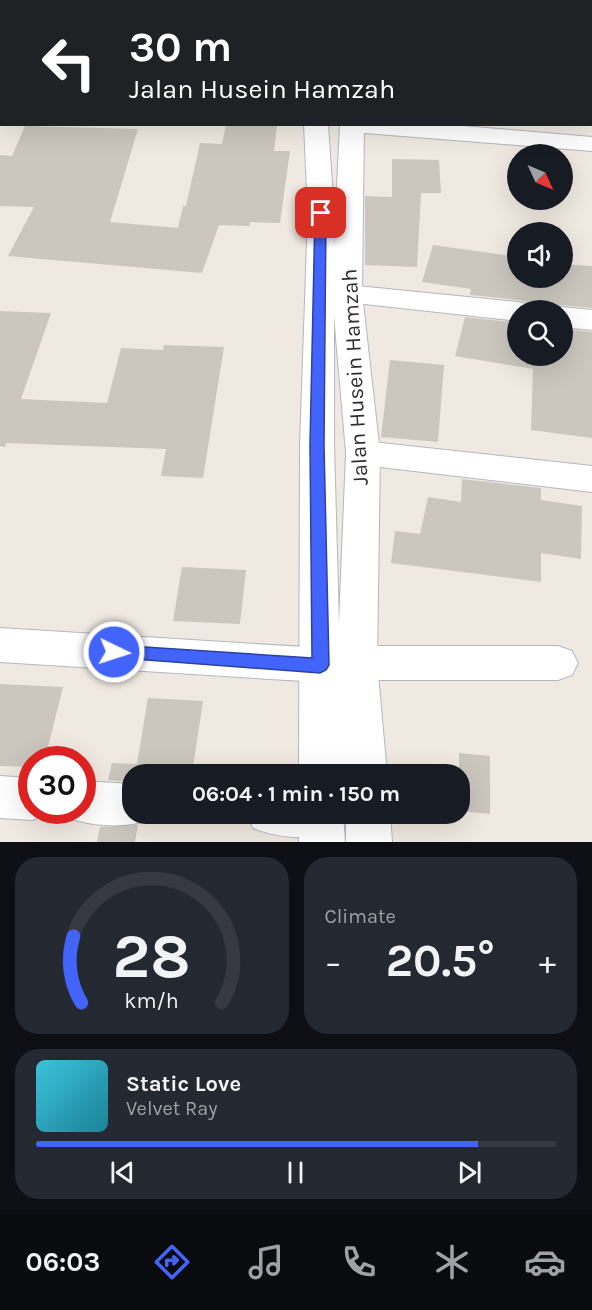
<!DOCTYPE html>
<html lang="en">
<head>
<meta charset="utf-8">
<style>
  body { margin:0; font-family:Karla,sans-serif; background:#242831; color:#f1f3f6; height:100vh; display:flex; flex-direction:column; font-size:22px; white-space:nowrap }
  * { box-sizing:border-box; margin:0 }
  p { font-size:20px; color:#9ea1a6 }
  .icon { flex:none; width:33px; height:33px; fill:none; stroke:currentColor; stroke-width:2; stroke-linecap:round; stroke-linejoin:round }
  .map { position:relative; height:842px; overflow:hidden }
  .sheet { display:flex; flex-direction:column; gap:15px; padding:15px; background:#0d0f14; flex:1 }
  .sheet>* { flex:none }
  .guide { position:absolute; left:0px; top:0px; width:592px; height:126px; box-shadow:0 6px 24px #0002; background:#202124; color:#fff; overflow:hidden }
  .needle { width:39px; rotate:134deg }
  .fabs { position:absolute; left:507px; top:144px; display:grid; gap:12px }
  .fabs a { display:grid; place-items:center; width:66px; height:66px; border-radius:50%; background:#171b24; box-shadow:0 6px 24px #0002; font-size:30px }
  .speed { position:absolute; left:18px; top:746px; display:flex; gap:12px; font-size:30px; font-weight:700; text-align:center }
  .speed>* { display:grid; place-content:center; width:78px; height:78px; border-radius:50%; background:#171b24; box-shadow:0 6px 24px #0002; line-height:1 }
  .speed .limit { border:9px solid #d22; background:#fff; color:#111 }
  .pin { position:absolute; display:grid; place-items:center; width:51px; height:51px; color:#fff; margin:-26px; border-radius:12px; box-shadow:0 3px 9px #0006 }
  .me { position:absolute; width:66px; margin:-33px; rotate:94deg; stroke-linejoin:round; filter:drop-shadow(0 0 4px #0008) }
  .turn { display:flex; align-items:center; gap:21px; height:126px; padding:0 30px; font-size:27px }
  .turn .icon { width:78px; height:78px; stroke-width:2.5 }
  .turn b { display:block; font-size:42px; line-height:51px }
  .big { font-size:45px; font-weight:700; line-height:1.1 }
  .sheet .tile { flex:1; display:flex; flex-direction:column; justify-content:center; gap:9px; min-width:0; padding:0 21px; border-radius:24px; background:#242831 }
  .sheet .dial { align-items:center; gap:0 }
  .dial svg { height:156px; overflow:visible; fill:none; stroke:#363941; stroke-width:7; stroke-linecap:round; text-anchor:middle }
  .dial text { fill:#f1f3f6; stroke:none }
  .song { display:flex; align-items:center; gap:18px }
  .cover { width:72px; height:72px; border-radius:9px; background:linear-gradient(135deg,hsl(190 70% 55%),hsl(190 70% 35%)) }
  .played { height:6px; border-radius:3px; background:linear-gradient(90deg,#4264fb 85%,#363941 85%) }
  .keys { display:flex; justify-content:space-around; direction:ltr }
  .heat { display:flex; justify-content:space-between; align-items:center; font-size:33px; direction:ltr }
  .sheet .tiles { flex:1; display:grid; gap:15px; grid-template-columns:1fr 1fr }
  .tile:last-child { grid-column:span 2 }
  .trip { position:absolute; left:122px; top:764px; width:348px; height:60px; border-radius:24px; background:#171b24; box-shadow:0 6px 24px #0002; font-weight:700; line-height:60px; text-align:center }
  .tab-bar { display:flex; height:96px; justify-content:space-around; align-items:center; background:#090b0e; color:#9ea1a6 }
  .tab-bar .icon { width:42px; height:42px }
  .tab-bar .selected { color:#4264fb }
  .tab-bar b { font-size:27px; color:#f1f3f6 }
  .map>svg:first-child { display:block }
  .building { fill:#cbc7bf }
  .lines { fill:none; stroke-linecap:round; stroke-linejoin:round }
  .minor-casing { stroke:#b4b7c1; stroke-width:2 }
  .tertiary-casing { stroke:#b4b7c1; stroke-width:2 }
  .minor { fill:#fff; fill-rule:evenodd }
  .tertiary { fill:#fff; fill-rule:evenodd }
  .route { fill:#4264fb; stroke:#2b41a3; stroke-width:1.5 }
  .labels { text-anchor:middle; stroke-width:5; stroke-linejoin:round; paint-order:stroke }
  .street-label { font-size:22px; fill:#2e2e2e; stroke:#fff }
</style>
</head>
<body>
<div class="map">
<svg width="592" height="842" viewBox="0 0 592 842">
  <rect width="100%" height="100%" fill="#efe9e1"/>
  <path class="building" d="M226,124L277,125L274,151H290L280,223L250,222V226L219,225L202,273L8,256L34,207L0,206V155L12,156L25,126L138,129L110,222L178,228L183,206H186L200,143L222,144Z
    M392,159L439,160L441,193H421L417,267L365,265V196L392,197Z
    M433,245L518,257V278H562V264L592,266V308L562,305L550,308L549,310H534L530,303L519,300L470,295L471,289L422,282Z
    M0,311L51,313L21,399L107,403L121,348L163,350L164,345L224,347L203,478L161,476L166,449L6,443L5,447L0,446Z
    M465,317L518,323V356H562V329L592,332V438L531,430L533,369L455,356Z
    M390,360L444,365L438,442L381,437Z
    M462,479L541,488V500L582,506L581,559L541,553V582L391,563L395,531L420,534L428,497L461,502Z
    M182,567L246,570L240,624L173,621Z
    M0,684L63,687L45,759H32V767L0,766Z
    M148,698L203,701L192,774H132V782L108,780L112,763L137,764Z
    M459,753L490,756V814L459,811Z
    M138,825L135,842H97L100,827Z"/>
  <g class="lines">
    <g class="minor-casing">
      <path id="minor" d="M8,0H28L7,2Z
        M419,0H458L459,2H420Z
        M591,6H592V18H591Z
        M0,37H2L0,54Z
        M0,86H2V100H0Z
        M439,124L592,137V151L352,132L343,130L340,125Z
        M347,285L518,302L529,305L532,310H518V321L337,301L332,294L337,287Z
        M562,307L592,310V330L562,327V310H551Z
        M363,441L592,466V492L363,465L351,462L346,453L351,444Z
        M0,628L320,648L334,653L338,661L343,651L357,646H558L572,651L578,663L572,675L558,680H357L343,675L339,667L334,677L320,682L0,662Z
        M0,776L32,778V810H49L48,814L32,820L0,818Z
        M82,781L132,784V813H151L148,820C123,829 91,826 66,817L63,810H82Z
        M247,813H342L343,816L337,831C312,841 278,838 253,828Z"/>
    </g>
    <g class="tertiary-casing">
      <path id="tertiary" d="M317,0H337V2H317Z
        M345,0H365V2H345Z
        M304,124H328L334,213V248L340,124H364L362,294L380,453L377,663L387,774H343L342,751L343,774H299L300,445L308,213ZM334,315L346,453L339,624L334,445Z
        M299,813H343L345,842H299Z
        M346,813H390L392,842H346Z"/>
    </g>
    <use href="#minor" class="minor"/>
    <use href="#tertiary" class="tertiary"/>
  </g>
  <path class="route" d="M321,210L326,213L324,445L329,665L326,670L320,673L108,657L106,652L108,648L114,645L312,658L310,445L315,213Z"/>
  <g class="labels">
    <g class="street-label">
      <text transform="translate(354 377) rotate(-93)" y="8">Jalan Husein Hamzah</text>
    </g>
  </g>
</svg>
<div class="fabs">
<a><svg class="needle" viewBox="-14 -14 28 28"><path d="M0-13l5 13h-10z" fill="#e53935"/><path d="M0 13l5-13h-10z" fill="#9ea1a6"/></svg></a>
<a><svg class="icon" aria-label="sound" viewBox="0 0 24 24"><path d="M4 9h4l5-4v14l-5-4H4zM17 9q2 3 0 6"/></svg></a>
<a><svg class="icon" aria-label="search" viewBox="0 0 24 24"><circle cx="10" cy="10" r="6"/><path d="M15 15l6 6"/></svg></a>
</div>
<div class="speed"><div class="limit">30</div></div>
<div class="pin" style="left:321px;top:213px;background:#d93025"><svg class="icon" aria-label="arrive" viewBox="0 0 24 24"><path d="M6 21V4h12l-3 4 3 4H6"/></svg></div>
<svg class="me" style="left:114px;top:652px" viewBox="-20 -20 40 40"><circle r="17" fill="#4264fb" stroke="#fff" stroke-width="3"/><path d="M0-11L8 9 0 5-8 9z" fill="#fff"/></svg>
<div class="trip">06:04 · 1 min · 150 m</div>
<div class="guide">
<div class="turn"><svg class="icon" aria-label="left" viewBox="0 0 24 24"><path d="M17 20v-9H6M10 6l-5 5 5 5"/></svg><div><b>30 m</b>Jalan Husein Hamzah</div></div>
</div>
</div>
<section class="sheet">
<div class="tiles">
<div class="tile dial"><svg viewBox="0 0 100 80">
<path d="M14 69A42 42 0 1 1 86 69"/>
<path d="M14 69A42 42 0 0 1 10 35" stroke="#4264fb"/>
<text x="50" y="56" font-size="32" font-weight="700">28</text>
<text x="50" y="72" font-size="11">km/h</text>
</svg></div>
<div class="tile"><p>Climate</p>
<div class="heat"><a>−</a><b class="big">20.5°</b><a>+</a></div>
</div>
<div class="tile">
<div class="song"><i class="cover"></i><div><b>Static Love</b><p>Velvet Ray</p></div></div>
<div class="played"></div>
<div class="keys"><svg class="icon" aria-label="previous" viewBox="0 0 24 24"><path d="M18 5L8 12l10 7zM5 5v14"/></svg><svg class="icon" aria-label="pause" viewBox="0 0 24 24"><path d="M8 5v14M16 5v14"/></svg><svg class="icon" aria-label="next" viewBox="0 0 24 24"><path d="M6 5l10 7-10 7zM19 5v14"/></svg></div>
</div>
</div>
</section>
<nav class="tab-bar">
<b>06:03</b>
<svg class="icon selected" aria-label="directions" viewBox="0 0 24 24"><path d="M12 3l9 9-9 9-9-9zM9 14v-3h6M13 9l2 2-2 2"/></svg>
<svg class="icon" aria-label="music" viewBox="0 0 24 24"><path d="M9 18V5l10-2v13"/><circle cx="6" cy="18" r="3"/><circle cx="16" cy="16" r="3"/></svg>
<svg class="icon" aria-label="phone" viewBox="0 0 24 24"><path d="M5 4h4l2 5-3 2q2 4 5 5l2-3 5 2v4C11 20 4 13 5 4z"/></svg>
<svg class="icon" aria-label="climate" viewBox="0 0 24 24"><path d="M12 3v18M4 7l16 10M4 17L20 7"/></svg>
<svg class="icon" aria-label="car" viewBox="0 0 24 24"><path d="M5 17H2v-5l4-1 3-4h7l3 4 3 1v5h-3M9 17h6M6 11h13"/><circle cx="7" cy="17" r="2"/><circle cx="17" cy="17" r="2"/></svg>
</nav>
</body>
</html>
